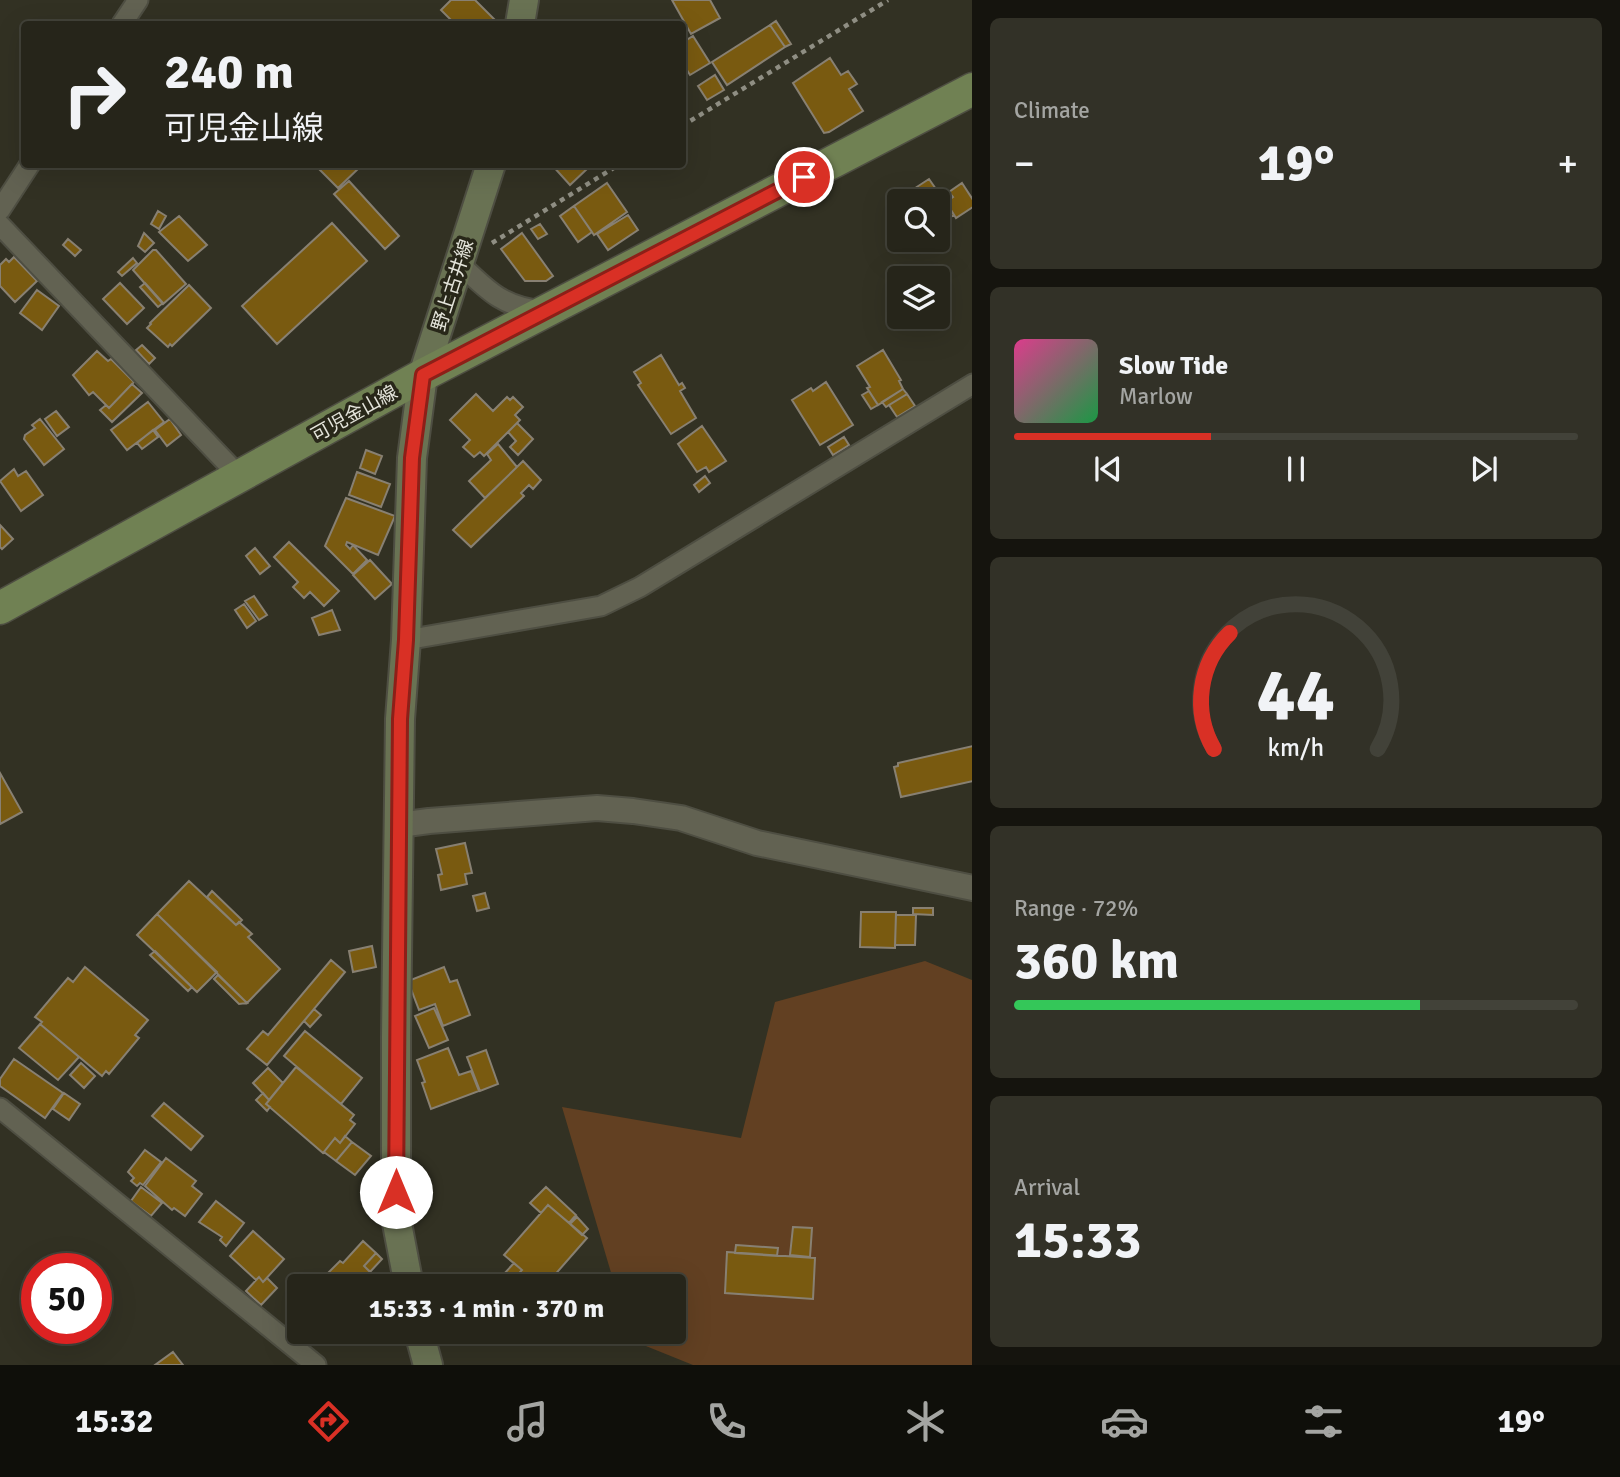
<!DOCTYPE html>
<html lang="en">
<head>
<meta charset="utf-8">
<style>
  body { margin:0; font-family:Signika,"Noto Sans JP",sans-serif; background:#323127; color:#f1f3f6; height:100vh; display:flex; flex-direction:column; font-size:26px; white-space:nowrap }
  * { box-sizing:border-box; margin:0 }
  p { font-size:23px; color:#a4a5a2 }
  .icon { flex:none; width:38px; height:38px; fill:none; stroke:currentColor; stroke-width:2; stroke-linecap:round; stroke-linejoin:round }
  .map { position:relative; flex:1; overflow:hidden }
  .details { display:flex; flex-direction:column; gap:18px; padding:18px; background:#15140e; width:648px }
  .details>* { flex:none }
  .hud { position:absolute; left:21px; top:21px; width:665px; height:147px; border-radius:7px; box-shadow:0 7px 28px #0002,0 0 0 2px #424239; background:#26251a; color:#f1f3f6; overflow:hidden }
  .fabs { position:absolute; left:887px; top:189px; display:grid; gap:14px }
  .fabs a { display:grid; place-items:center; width:63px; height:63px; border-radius:7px; background:#26251a; box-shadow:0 7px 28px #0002,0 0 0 2px #424239; font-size:35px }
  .speed { position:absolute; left:21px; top:1253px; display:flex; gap:14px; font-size:35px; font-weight:700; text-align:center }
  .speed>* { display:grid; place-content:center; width:91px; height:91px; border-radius:50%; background:#26251a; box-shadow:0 7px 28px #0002,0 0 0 2px #424239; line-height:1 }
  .speed .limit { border:10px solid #d22; background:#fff; color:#111 }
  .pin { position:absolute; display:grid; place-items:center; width:60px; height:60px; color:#fff; margin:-30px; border:4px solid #fff; border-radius:50%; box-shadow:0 2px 7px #0007 }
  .me { position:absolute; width:77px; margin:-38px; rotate:0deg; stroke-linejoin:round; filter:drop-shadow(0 0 5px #0008) }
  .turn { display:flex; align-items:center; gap:24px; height:147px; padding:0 28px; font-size:32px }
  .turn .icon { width:91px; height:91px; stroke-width:2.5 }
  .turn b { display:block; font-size:49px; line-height:60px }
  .big { font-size:52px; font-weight:700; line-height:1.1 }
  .details .widget { flex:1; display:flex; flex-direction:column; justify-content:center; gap:10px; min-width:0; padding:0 24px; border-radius:10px; background:#323127 }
  .details .dial { align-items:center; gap:0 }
  .dial svg { height:182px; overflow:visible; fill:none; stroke:#424239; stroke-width:7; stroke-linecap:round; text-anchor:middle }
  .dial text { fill:#f1f3f6; stroke:none }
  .song { display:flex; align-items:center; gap:21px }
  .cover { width:84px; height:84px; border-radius:10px; background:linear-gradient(135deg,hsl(330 70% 55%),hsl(140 70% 35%)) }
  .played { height:7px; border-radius:4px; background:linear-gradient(90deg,#d93025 35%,#424239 35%) }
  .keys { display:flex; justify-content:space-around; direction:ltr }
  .heat { display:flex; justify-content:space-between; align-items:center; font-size:38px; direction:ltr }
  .charge { height:10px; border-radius:5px; background:linear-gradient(90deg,#34c759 72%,#424239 0) }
  .trip { position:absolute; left:287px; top:1274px; width:399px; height:70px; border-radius:7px; background:#26251a; box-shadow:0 7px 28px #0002,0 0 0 2px #424239; font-weight:700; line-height:70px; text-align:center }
  .tabs { display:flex; height:112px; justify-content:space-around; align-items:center; background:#0f0f0a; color:#a4a5a2 }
  .tabs .icon { width:49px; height:49px }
  .tabs .selected { color:#d93025 }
  .tabs b { font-size:32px; color:#f1f3f6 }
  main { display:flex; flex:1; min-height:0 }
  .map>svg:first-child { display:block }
  .green { fill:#624022 }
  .building { fill:#795a10; stroke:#888072; stroke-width:2 }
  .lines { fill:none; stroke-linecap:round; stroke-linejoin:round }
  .minor-casing { stroke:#4e4e42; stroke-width:23 }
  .tertiary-casing { stroke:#4e4e42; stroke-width:28 }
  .secondary-casing { stroke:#4e4e42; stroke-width:32 }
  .primary-casing { stroke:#4e4e42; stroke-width:35 }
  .path { stroke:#8f8e83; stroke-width:4.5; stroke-dasharray:5 5; stroke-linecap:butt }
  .minor { stroke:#626252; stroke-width:19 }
  .tertiary { stroke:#626252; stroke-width:24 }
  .secondary { stroke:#697253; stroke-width:28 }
  .primary { stroke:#708153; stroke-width:32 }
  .route-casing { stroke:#8d1f18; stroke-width:18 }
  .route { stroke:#d93025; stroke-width:12 }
  .labels { text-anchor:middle; stroke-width:7; stroke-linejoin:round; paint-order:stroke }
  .street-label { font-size:19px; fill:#e4e4db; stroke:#282719 }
</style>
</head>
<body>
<main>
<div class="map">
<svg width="973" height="1365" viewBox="0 0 973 1365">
  <rect width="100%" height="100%" fill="#323123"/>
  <path class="green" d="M925,961L972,980V1365H693L631,1340L628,1332H674V1286H615L562,1107L741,1138L775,1002Z"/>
  <path class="building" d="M451,0H475L499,24H455L441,10Z
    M672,0H710L720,18L691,34Z
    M776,21L791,44L785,47L770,25Z
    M770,25L785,47L727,85L712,62Z
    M693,36L710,63L690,75L682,62V43Z
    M830,58L841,75L848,71L857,84L849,89L863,111L829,132L824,133L793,83Z
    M715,75L724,90L707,100L698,86Z
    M314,164H360L361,166L338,188Z
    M551,164H587L589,167L570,185Z
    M929,179L954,215L938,225V201H907L903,196Z
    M349,181L399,236L385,249L334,194Z
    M607,183L627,212L594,235L574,206Z
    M962,183L973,200V207L956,218L946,202L953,197L949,192Z
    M574,206L592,232L578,242L560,216Z
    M158,211L166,216L159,229L151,224Z
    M628,215L638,230L608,250L597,234Z
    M179,216L207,245L188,261L159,232Z
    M332,223L367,261L277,344L242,306Z
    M540,224L547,234L538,239L531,229Z
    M144,233L154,243L145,252L138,246Z
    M522,233L553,276L546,281H525L501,249Z
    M68,239L81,250L75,256L63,245Z
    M153,250H156L186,284L163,304L133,270Z
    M14,257L37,281L15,302L0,286V265L6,259L9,262Z
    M133,258L137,263L122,276L118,272Z
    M120,283L144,308L127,324L103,299Z
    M145,283L163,303L158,307L140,287Z
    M189,285L211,308L172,346L170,344L168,347L147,328L151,324L150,323Z
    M37,290L59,306L42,330L20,313Z
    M142,345L155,358L149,364L136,350Z
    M883,350L901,380L899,381L903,389L878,405L867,388L870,387L857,366Z
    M97,351L108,361L111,359L134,382L109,408L93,392L89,395L73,375Z
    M661,355L679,385L682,383L685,388L680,391L696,418L671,434L638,385L641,383L634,372Z
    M826,382L853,425L820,445L792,400L811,388L813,391Z
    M132,384L142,393L112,422L100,410L106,405L109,408Z
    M903,389L907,394L886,407L882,402Z
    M869,391L878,405L871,409L862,395Z
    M476,394L493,411L507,397L510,400L513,397L523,407L515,415L520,420L484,456L480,452L474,457L463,447L470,440L450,420Z
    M907,394L915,406L897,417L889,405Z
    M148,402L164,422L127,450L111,430Z
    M56,411L69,427L57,436L45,419Z
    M40,419L64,449L44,465L24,439L25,435L35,428L32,425Z
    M170,419L181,435L167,446L155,430Z
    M517,423L533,439L518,455L510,447L516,441L508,432Z
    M702,426L726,461L709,472L706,467L697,472L678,444Z
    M153,430L158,437L142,449L137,443Z
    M844,437L849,445L833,455L828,447Z
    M498,444L517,467L485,498L469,481L491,460L487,454Z
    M366,450L382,456L375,474L360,468Z
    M523,461L541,480L533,489L529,485L521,493L524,496L471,547L453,530Z
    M14,469L18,476L26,471L43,495L21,511L0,481Z
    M357,472L390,484L381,507L349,495Z
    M705,476L710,483L699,492L694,485Z
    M346,498L395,516L378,555L347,542L346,545L350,549L353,545L367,560L353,574L325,546Z
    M0,525L13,539L2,549L0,547Z
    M289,542L339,591L324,606L310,592L304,598L293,587L298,582L274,557Z
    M255,548L270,566L260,574L246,556Z
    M370,560L392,584L375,599L353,575Z
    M254,596L267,615L259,620L245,601Z
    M244,604L256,621L247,628L235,610Z
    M332,610L340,630L319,635L312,618Z
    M973,746V781L901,797L894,767L898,766V763Z
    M0,773L22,812L0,824Z
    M465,843L472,873L465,874L467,884L441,890L438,875L442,874L436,849Z
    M189,881L236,925L239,922L252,934L248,937L280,969L247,1003L157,914Z
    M212,891L242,920L239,923L236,925L207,897Z
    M485,893L489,908L477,911L473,896Z
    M913,908H933V915L913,914Z
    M861,912H896L895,948L860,947Z
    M157,914L217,972L197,992L137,935Z
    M896,915H916L915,945H895Z
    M372,946L376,967L353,972L349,951Z
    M155,951L192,987L188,991L150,955Z
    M331,960L345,972L267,1065L247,1049L263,1031L268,1035Z
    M85,967L148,1020L135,1035L139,1038L109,1074L106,1071L102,1076L40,1024L42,1022L35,1017L68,978L73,982Z
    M444,967L450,982L457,980L470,1015L443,1026L435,1004L419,1010L408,981Z
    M218,975L247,1003L239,1004L214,979Z
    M434,1008L448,1040L429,1048L415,1016Z
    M314,1009L321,1015L310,1027L304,1021Z
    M40,1024L79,1057L58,1080L19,1048Z
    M305,1031L362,1078L341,1104L284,1056Z
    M448,1048L459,1075L471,1071L479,1091L431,1109L422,1083L425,1082L417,1060Z
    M486,1050L498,1084L480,1091L467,1057Z
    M14,1059L63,1093L45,1118L0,1086V1079Z
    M81,1063L95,1076L84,1088L70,1075Z
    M296,1067L354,1115L350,1120L355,1124L340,1143L335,1138L323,1153L266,1104Z
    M268,1068L283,1083L269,1100L253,1083Z
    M64,1093L80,1104L69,1120L53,1109Z
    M263,1093L269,1100L266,1104L270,1107L267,1111L256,1100Z
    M164,1103L203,1136L191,1150L152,1116Z
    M345,1136L352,1142L336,1161L324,1152L335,1138L340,1143Z
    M352,1142L371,1156L355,1175L336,1161Z
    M145,1150L161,1162L143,1185L140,1183L137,1186L131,1181L134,1178L128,1172Z
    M166,1158L196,1181L192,1186L202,1194L185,1216L174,1208L172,1210L145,1186Z
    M141,1187L162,1203L151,1216L131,1201Z
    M546,1187L576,1215L569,1223L548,1205L541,1213L530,1203Z
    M216,1201L244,1223L226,1246L220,1240L222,1237L199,1222Z
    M548,1205L587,1238L545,1286H507L522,1270L504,1255Z
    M577,1217L588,1229L582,1235L570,1224Z
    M793,1227L812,1228L810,1257L790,1255Z
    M253,1231L284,1259L263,1282L259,1277L256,1280L230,1256Z
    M363,1241L376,1253L364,1266L379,1280L372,1286H340L327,1274L340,1261L343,1263Z
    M736,1245L778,1248L777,1256L735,1253Z
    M727,1252L815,1258L813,1299L725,1293Z
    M376,1253L382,1259L370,1272L364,1266Z
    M514,1263L522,1270L512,1281L504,1274Z
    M259,1277L263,1282L267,1278L277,1288L261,1305L246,1291Z
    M173,1352L183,1365H155Z"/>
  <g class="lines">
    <g class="minor-casing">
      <path id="minor" d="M122,24L138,0
        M0,210L30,164
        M0,225L240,477
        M459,263C487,290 502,307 543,311
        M406,640L601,606L640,587L973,384
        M0,1108L316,1365"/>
    </g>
    <g class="tertiary-casing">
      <path id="tertiary" d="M399,825L429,821L597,808L633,811L681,818L757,843L973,888"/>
    </g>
    <g class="secondary-casing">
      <path id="secondary" d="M520,24L524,0
        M409,1286L396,1218V1036L400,719L406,640L412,458L423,375L491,164
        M419,1332L428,1365"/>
    </g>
    <g class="primary-casing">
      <path id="primary" d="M0,608L423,375L973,89"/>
    </g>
    <path class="path" d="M682,126L888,0
      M492,243L620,164"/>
    <use href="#minor" class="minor"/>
    <use href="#tertiary" class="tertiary"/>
    <use href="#secondary" class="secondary"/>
    <use href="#primary" class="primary"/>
  </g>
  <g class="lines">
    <g class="route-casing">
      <path id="route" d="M396,1192L400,719L406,640L412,458L423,375L804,177"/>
    </g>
    <use href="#route" class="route"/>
  </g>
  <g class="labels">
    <g class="street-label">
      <text transform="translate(452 285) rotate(-72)" y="7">野上古井線</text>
      <text transform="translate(354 413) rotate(-29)" y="7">可児金山線</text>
    </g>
  </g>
</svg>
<div class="fabs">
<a><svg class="icon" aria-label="search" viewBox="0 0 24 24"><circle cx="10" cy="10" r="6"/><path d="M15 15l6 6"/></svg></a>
<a><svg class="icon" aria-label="layers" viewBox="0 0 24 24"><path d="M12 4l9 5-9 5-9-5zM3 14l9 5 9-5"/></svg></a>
</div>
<div class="speed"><div class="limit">50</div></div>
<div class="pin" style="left:804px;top:177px;background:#d93025"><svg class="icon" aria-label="arrive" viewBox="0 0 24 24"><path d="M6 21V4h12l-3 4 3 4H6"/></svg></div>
<svg class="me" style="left:396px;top:1192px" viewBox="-20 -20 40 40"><circle r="19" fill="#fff"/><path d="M0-13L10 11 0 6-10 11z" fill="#d93025"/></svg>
<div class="trip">15:33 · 1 min · 370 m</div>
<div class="hud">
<div class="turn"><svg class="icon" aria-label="right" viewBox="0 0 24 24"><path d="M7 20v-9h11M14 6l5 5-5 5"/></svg><div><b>240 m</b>可児金山線</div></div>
</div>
</div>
<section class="details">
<div class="widget"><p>Climate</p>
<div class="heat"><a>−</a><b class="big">19°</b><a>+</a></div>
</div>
<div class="widget">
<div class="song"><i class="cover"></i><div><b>Slow Tide</b><p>Marlow</p></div></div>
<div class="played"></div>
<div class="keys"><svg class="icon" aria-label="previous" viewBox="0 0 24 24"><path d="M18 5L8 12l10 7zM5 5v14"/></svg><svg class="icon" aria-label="pause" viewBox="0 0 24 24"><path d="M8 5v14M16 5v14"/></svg><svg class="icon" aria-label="next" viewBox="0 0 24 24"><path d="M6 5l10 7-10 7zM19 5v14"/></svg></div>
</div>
<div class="widget dial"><svg viewBox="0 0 100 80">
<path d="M14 69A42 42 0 1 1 86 69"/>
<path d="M14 69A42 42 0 0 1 21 18" stroke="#d93025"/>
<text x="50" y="56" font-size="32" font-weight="700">44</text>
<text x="50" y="72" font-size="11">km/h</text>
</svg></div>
<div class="widget"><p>Range · 72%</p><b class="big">360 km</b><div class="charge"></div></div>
<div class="widget"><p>Arrival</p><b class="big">15:33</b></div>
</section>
</main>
<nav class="tabs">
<b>15:32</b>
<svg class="icon selected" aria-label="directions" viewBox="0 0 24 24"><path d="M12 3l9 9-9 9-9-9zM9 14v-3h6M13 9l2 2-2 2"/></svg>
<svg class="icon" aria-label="music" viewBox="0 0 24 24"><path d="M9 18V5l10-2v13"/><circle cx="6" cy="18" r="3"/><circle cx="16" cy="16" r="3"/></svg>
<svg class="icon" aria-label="phone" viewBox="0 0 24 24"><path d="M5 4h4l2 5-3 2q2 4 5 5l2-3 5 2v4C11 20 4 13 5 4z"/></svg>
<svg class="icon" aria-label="climate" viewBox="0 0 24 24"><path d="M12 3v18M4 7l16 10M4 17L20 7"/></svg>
<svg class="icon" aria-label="car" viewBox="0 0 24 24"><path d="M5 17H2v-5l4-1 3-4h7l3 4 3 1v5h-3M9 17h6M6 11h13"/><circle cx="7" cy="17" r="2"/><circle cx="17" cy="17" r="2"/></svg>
<svg class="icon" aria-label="filters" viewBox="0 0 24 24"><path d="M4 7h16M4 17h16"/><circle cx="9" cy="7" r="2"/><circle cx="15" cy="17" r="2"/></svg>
<b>19°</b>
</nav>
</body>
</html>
